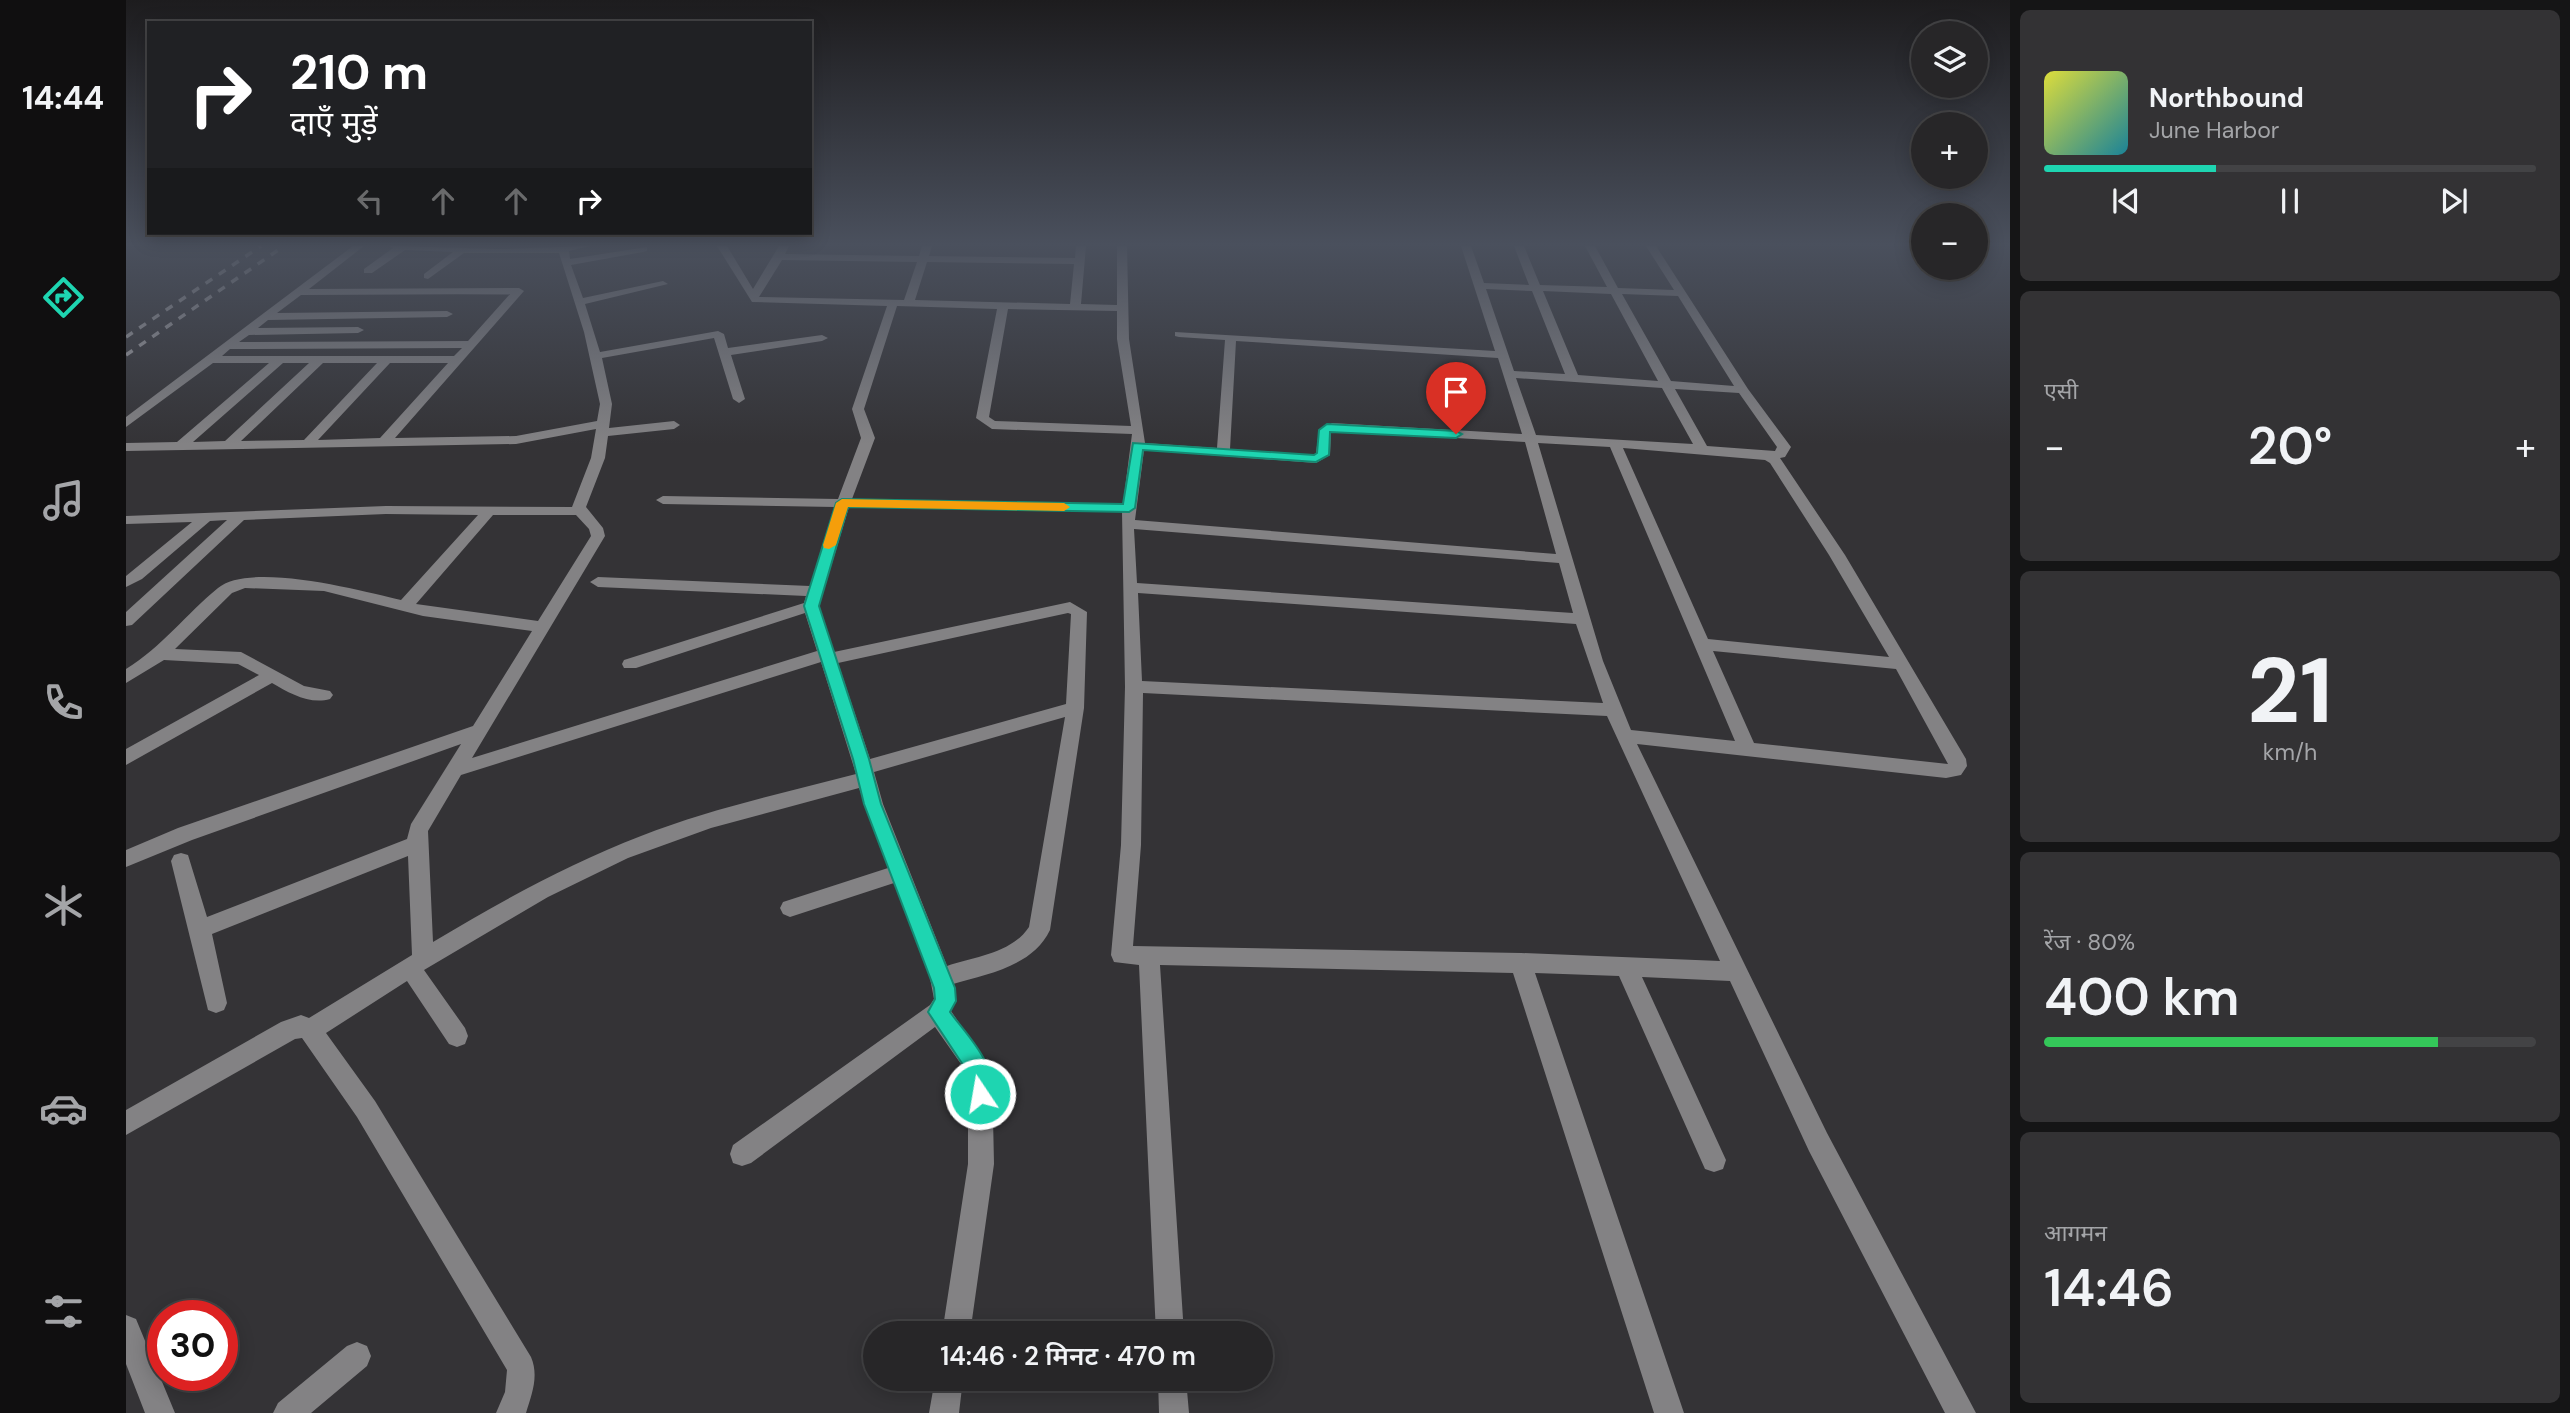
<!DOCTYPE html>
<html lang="hi">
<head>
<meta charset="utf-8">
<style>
  body { margin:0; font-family:"DM Sans","Noto Sans Devanagari",sans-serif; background:#333234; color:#f1f3f6; height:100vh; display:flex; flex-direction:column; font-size:26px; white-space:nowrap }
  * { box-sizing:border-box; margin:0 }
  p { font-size:23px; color:#a4a5a8 }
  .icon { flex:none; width:38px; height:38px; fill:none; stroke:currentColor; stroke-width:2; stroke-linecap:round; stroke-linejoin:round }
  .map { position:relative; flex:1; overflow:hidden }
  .details { display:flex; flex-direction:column; gap:10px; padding:10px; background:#151516; width:560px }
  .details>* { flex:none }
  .top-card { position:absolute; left:21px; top:21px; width:665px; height:214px; border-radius:0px; box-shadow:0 4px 18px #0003,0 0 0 2px #434345; background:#202124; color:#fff; overflow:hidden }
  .buttons { position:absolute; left:1785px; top:21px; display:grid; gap:14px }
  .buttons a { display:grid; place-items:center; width:77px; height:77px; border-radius:50%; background:#272628; box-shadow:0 4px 18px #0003,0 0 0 2px #434345; font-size:35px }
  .speed { position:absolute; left:21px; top:1300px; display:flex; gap:14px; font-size:35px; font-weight:700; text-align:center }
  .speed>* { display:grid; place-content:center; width:91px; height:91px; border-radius:50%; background:#272628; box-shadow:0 4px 18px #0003,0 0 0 2px #434345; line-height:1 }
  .speed .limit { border:10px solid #d22; background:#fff; color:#111 }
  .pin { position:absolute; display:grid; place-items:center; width:60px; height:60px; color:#fff; margin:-72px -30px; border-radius:50% 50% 50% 0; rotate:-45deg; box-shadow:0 0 7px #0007 }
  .pin .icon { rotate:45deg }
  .me { position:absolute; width:77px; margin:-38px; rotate:348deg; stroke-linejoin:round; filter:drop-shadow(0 0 5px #0008) }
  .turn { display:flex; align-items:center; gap:24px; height:147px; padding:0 28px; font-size:32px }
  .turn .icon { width:91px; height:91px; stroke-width:2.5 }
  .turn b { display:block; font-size:49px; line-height:60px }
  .lanes { display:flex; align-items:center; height:66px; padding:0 28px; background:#0003; justify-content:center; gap:35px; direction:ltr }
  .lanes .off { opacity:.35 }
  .big { font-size:52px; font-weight:600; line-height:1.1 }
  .details .widget { flex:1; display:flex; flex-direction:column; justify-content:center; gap:10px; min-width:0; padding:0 24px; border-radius:10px; background:#333234 }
  .details .dial { align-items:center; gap:0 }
  .dial b { font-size:91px; line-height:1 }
  .song { display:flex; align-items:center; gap:21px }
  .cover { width:84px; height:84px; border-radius:10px; background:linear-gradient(135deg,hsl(60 70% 55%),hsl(190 70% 35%)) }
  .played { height:7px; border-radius:4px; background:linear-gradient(90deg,#1ed5b1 35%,#434345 35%) }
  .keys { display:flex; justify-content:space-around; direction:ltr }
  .heat { display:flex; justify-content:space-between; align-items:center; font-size:38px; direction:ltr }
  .charge { height:10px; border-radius:5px; background:linear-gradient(90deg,#34c759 80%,#434345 0) }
  .trip { position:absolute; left:737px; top:1321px; width:410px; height:70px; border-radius:35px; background:#272628; box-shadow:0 4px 18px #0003,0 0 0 2px #434345; font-weight:600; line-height:70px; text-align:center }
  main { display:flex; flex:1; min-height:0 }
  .menu { display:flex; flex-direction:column; width:126px; justify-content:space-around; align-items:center; background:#100f10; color:#a4a5a8 }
  .menu .icon { width:49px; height:49px }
  .menu .current { color:#1ed5b1 }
  .menu b { font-size:32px; color:#f1f3f6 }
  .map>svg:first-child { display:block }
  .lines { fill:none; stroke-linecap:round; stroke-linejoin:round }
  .minor { fill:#838284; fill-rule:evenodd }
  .rail { stroke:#a09fa2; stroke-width:3.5; stroke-dasharray:8 8; stroke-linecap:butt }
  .route { fill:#1ed5b1; stroke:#148a73; stroke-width:2 }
  .slow { fill:#f59e0b }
</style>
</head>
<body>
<main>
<nav class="menu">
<b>14:44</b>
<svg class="icon current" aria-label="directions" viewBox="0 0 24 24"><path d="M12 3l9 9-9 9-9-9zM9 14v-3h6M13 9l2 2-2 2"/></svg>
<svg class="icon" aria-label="music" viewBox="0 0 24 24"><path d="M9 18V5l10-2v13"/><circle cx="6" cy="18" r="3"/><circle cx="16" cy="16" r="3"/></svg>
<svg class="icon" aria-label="phone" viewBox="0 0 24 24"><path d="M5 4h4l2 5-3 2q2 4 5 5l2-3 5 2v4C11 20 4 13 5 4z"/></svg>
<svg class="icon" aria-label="climate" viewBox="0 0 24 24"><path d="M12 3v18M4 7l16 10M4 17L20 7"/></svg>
<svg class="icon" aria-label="car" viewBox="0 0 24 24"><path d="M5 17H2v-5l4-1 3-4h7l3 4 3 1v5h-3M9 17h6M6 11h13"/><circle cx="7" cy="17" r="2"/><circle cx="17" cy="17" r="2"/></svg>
<svg class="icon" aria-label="filters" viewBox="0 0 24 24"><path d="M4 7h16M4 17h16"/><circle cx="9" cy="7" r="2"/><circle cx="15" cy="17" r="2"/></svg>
</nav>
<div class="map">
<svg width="1884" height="1413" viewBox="0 0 1884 1413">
  <rect width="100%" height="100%" fill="#343336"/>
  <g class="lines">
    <path class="minor" d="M227,246H238L183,289L393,288L398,291L269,438L390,436L471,421L474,404L458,332L433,253H338L302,279L298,278V274L327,252L279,250L246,273H238V269L267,248L264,246L376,249L464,246L443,251L444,259L521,247V251L517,252L445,265L457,298L537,281L542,284L459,304L474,352L592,331L598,334L602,348L696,335L702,338L696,341L605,355L619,399L613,403L607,399L588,338L476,358L486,404L483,428L548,421L554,425L548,429L482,436L479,458L460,507L477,528L479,536L346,758L691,651L679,613L510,668H498L496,664L498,660L678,603L680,596L472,587L464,582L472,577L684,586L709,507L537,504L530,500L537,496L712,499L735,438L726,409L761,306L626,302L591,246H601L627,289L653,246H663L659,254L793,256L796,246H806L803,256L949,258L950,246H960L955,304L991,305V246H1001L1003,339L1019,443L1091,448L1099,340L1053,337L1049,336V332L1369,351L1335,246H1345L1358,283L1403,285L1388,246H1398L1414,285L1481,287L1459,246H1469L1492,288L1548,290L1520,246H1530L1622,389L1665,447L1659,457L1654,458L1719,555L1840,759L1841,766L1835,775L1820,778L1511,744L1701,1133L1850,1413H1819L1683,1151L1604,981L1516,977L1600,1160L1597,1169L1588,1172L1579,1169L1493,976L1409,973L1558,1413H1528L1387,973L1034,965L1058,1334H1030L1013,965L988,962L985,955L995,845L999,687L996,512L723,507L693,606L708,652L944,602L961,612L958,708L924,930C907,966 862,974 827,984L830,1001L825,1011L866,1071L868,1164L844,1334H816L842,1164V1074L809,1027L625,1163L616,1166L607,1163L604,1154L607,1145L804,1005L808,999L804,978L768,883L664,917L657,914L654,908L657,902L762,868L733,788L585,828L502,858L422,897L298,970L339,1028L342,1036L339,1044L331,1047L323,1044L281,981L200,1033L249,1101L405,1357C413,1376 406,1394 400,1413H370L379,1392L381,1370L231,1117L176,1038L169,1039L0,1135V1110L155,1022L175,1015L183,1018L286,955L282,856L86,934L101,1003L98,1010L90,1013L82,1010L45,861L48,855L55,853L62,855L81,917L281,839L285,824L335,744L66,840L0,867V850L52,828L347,726L406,631L297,616L198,591L119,588L106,593L49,649L115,652L178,686L204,691L207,695L204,699C184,705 163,693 146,683L0,765V749L133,675L112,664L38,660L0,683V669C36,647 60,614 92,588C124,561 237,591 275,600L352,515L260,514L118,520L6,625L0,626V612L101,520L84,521L16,579L0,587V576L66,522L0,524V516L260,506L446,507L465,458L470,429L390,444L0,451V443L51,442L143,363H87L0,427V417ZM656,260L791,262L778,300L633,297ZM801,262L948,264L944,304L789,300ZM1360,289L1406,291L1439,374L1388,371ZM1417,291L1485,294L1532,381L1452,375ZM384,294L342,341L113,342L123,335L232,333L238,330L232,327L132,328L142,320L321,317L327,314L321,311L151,313L175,295ZM1496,294L1552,296L1608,386L1545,381ZM771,306L871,309L850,418L866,429L1006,434L997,504L726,499L749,438L738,409ZM882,309L991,311V339L1005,426L869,421L863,417ZM1110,341L1372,358L1396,434L1206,423L1193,430L1190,453L1188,455L1104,449ZM336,348L328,356H96L104,349ZM157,363H183L99,441L67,442ZM197,363H251L178,440L115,441ZM264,363H322L254,438L192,440ZM1390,378L1536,388L1567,444L1410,435ZM1549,389L1613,393L1651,447L1649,451L1581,446ZM1208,431L1399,442L1430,554L1009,520L1018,450L1190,463L1204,455L1205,432ZM1412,443L1484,447L1609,741L1505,730L1477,661ZM1497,448L1639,460L1644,463L1703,555L1763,657L1582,639ZM367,515H450L463,529L465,536L412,621L290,604ZM1008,529L1433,563L1447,613L1011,583ZM1012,593L1450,624L1477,703L1016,681ZM942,613L945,614L940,704L744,759L712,663ZM1587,651L1770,669L1822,764L1628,743ZM695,662L730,774C658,793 584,809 515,836C442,864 374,902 307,942L302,831L335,775ZM1017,693L1481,716L1594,961L1395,953L1007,946L1015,845ZM939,717L903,927C886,953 848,957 821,966L757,804L748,772Z
      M0,1315L10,1319L49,1413H19L0,1364Z
      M231,1342L241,1346L245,1356L241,1366L185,1413H147L152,1403L221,1346Z
      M809,1379H837L833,1413H803Z
      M1032,1379H1060L1063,1413H1033Z"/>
    <path class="rail" d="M0,337L135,246
      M0,355L158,246"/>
  </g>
  <linearGradient id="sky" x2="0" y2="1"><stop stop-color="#1d1c1e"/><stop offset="0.55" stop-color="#4a505d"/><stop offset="1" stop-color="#4a505d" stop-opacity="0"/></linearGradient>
  <rect width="1884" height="444" fill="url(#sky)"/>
  <path class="route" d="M1201,424L1330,431L1336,434L1330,438L1204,432L1203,455L1190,462L1017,450L1009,508L1003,512L722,507L693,606L743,759L755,804L829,988L830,1001L824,1012C842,1037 876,1068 862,1102L854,1105L846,1102L843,1094V1074L802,1012L809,999L808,988L738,804L727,759L678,606L710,503L716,499L997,504L1007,443L1188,455L1191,453L1193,430Z"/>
  <path class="slow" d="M716,499L938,503L944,507L938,511L722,507L710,545L703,549L698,548L697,545L710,503Z"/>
</svg>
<div class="buttons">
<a><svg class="icon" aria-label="layers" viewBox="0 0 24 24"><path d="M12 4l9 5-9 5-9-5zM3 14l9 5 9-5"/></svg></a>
<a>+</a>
<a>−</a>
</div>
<div class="speed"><div class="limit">30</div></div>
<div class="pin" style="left:1330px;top:434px;background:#d93025"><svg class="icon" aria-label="arrive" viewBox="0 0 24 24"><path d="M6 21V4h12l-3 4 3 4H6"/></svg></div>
<svg class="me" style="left:854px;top:1094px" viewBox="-20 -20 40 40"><circle r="17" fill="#1ed5b1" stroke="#fff" stroke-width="3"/><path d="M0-11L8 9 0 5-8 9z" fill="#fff"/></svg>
<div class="trip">14:46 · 2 मिनट · 470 m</div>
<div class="top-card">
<div class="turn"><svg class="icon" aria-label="right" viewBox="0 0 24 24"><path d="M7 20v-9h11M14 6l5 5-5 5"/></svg><div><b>210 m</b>दाएँ मुड़ें</div></div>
<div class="lanes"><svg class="icon off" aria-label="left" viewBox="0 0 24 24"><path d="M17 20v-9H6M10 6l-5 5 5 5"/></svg><svg class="icon off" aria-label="ahead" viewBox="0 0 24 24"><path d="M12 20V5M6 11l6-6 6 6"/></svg><svg class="icon off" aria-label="ahead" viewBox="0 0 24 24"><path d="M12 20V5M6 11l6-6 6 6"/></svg><svg class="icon" aria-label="right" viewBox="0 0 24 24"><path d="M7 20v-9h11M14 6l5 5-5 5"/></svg></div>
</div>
</div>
<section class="details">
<div class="widget">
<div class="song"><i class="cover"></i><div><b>Northbound</b><p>June Harbor</p></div></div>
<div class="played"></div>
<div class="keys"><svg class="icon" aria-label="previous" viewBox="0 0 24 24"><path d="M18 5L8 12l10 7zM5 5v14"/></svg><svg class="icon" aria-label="pause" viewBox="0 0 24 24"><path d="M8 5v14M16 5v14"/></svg><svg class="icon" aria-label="next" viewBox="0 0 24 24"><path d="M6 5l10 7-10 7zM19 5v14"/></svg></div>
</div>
<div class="widget"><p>एसी</p>
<div class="heat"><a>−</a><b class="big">20°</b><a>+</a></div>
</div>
<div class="widget dial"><b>21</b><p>km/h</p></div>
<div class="widget"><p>रेंज · 80%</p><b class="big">400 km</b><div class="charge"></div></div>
<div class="widget"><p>आगमन</p><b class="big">14:46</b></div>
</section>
</main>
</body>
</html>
